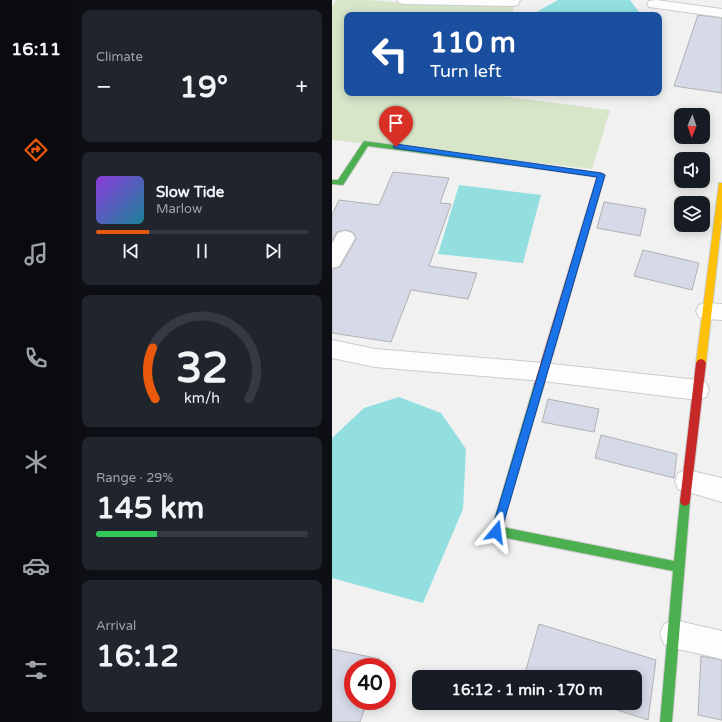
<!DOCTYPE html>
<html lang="en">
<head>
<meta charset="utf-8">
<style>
  body { margin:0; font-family:"Varela Round",sans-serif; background:#20242c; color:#f1f3f6; height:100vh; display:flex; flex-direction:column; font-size:15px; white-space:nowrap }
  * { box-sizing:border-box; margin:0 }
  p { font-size:13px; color:#9ea1a6 }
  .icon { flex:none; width:22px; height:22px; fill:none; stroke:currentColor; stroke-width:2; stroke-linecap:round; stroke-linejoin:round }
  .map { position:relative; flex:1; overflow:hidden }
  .side { display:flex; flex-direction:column; gap:10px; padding:10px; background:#0d0f14; width:260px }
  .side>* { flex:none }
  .hud { position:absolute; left:12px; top:12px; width:318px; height:84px; border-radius:8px; box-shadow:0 2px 10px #0003; background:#1a4fa0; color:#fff; overflow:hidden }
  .needle { width:26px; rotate:182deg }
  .tools { position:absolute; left:342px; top:108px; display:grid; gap:8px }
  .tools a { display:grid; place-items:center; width:36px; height:36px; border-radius:8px; background:#171b24; box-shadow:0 2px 10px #0003; font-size:20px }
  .speed { position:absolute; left:12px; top:658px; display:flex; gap:8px; font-size:20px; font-weight:700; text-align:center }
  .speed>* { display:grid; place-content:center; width:52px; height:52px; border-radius:50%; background:#171b24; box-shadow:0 2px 10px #0003; line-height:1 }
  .speed .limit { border:6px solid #d22; background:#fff; color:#111 }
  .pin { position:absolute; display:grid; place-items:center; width:34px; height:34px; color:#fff; margin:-41px -17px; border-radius:50% 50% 50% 0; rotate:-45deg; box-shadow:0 0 4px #0007 }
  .pin .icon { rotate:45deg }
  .me { position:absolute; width:44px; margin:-22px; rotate:16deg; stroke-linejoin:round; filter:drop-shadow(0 0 3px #0008) }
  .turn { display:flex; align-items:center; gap:14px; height:84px; padding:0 20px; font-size:18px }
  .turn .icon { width:52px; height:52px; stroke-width:2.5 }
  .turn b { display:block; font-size:28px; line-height:34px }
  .big { font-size:30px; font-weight:700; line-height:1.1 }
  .side .widget { flex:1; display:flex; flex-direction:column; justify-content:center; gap:6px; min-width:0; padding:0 14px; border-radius:8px; background:#20242c }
  .side .dial { align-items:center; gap:0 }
  .dial svg { height:104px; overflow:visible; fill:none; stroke:#363941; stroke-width:7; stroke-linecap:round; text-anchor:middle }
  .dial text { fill:#f1f3f6; stroke:none }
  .song { display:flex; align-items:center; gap:12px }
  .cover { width:48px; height:48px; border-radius:6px; background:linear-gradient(135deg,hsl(270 70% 55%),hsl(190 70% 35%)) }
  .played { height:4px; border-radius:2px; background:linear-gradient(90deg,#ea580c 25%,#363941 25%) }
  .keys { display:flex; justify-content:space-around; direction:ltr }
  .heat { display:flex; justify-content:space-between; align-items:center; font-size:22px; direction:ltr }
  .charge { height:6px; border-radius:3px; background:linear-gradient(90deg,#34c759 29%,#363941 0) }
  .trip { position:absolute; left:80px; top:670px; width:230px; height:40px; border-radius:8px; background:#171b24; box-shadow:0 2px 10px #0003; font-weight:700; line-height:40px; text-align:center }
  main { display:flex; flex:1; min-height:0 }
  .dock { display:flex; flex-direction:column; width:72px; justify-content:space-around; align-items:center; background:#090b0e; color:#9ea1a6 }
  .dock .icon { width:28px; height:28px }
  .dock .active { color:#ea580c }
  .dock b { font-size:18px; color:#f1f3f6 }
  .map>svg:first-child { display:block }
  .green { fill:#d7e5c9 }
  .water { fill:#93dfe0 }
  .building { fill:#d6dae8; stroke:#b1b1b1 }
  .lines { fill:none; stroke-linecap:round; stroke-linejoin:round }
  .street-casing { stroke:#cccccd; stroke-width:2 }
  .fast-casing { stroke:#cccccd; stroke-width:2 }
  .slow-casing { stroke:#cccccd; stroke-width:2 }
  .jam-casing { stroke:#cccccd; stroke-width:2 }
  .street { fill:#fdfdfd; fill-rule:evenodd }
  .fast { fill:#4caf50; fill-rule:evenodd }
  .slow { fill:#ffc107; fill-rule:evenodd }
  .jam { fill:#c62828; fill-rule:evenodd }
  .route { fill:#1a73e8; stroke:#114b97 }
</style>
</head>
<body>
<main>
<nav class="dock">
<b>16:11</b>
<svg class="icon active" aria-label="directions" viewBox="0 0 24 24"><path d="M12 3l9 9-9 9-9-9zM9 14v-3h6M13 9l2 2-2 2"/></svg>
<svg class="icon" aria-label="music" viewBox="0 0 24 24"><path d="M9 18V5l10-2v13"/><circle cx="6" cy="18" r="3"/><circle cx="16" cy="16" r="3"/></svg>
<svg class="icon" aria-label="phone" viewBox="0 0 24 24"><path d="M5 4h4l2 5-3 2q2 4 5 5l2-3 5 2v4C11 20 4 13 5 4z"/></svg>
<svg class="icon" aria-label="climate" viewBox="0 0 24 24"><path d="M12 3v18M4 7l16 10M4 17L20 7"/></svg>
<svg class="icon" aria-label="car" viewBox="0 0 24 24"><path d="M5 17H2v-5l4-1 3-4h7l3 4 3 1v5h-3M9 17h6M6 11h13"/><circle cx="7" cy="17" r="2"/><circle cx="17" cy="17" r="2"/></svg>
<svg class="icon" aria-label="filters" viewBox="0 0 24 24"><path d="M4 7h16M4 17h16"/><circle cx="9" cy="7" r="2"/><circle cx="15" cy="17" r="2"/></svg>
</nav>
<section class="side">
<div class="widget"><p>Climate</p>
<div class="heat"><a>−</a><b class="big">19°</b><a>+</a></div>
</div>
<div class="widget">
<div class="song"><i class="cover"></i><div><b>Slow Tide</b><p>Marlow</p></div></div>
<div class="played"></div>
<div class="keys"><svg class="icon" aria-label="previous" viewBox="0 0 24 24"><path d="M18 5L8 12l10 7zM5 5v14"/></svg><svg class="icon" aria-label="pause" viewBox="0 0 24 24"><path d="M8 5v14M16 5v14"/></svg><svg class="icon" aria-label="next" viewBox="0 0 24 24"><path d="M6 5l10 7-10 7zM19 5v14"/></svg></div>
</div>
<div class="widget dial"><svg viewBox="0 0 100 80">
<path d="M14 69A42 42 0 1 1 86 69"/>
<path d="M14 69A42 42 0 0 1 12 30" stroke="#ea580c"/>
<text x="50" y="56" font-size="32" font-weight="700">32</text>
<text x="50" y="72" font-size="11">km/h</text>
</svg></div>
<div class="widget"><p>Range · 29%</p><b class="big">145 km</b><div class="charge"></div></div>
<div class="widget"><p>Arrival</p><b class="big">16:12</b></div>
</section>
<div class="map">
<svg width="390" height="722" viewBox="0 0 390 722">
  <rect width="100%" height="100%" fill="#f1f1f2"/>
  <path class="green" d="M4,0H37L86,4L182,7L180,15H15V93H160V95L278,110L260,169L0,140V8Z"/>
  <path class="water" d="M226,0H298L309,15H199Z
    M127,185L209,195L191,263L106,254Z
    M67,397L109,413L134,449L131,509L91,603L0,578V438L32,408Z"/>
  <path class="building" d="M366,15L390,18V93L342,86Z
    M61,172L117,178L108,203L119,204L97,266L145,273L136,299L79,290L59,342L0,333V269L8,267L24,239L21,232L13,230L5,232L0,241V215L7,200L47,205Z
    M272,202L314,209L308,236L265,228Z
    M311,250L367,263L360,290L302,276Z
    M216,399L267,409L262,432L210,422Z
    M269,435L345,454L342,478L263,458Z
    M207,624L324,660L316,720L264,703H303V677H192Z
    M0,649L48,659L45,667H21V701H35L28,722H0Z
    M369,656L390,660V720L366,715Z"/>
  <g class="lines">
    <g class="street-casing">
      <path id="street" d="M65,0H188L186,5L181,6L72,4L67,3Z
        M324,0L390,9V17L317,7L315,4L317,1Z
        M13,231L20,233L23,238L7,266L0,268V244L6,233Z
        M374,303L390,304V320L374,319L367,317L364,311L367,305Z
        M0,340L43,349L211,363L366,380L374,383L377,390L374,397L366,400L211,381L43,367L0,358Z
        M355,470L390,478V502L346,489L343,481L346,473Z
        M342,620L390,631V659L342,648L332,644L328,634L332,624Z"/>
    </g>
    <g class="fast-casing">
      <path id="fast" d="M32,141L209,165L213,167L209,169L36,146L11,185L0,184V180H6Z
        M207,381L210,382L212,385L170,527L342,561L348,501L349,498L353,496L357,498L358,501L340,722H328L341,571L164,536L160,535L159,531L202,385L204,382Z"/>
    </g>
    <g class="slow-casing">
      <path id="slow" d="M387,183H390V218L374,363L372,366H366L364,363Z"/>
    </g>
    <g class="jam-casing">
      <path id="jam" d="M206,165L269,173L273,175L212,385L210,388L207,389L204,388L202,385L265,177L209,169H206Z
        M369,359L372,360L374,363L358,501L357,504L353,506L349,504L348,501L364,363L366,360Z"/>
    </g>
    <use href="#street" class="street"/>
    <use href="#fast" class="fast"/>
    <use href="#slow" class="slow"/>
    <use href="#jam" class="jam"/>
  </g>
  <path class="route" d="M64,144L269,173L273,175L169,532L168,535L164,537L160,535L159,532L265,177L62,148L61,147Z"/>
</svg>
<div class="tools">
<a><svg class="needle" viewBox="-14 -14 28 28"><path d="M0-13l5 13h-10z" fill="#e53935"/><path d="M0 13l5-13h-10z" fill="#9ea1a6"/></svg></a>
<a><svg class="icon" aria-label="sound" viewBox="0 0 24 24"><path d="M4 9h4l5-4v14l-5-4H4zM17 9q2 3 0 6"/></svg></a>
<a><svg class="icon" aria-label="layers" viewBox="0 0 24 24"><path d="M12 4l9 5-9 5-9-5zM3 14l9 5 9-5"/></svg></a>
</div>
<div class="speed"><div class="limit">40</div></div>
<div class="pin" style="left:64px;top:147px;background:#d93025"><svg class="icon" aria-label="arrive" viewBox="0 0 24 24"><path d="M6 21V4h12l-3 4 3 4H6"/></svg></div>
<svg class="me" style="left:164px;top:532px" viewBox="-20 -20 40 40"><path d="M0-17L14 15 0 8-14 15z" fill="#1a73e8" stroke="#fff" stroke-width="4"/></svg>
<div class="trip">16:12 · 1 min · 170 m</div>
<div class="hud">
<div class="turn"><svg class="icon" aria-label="left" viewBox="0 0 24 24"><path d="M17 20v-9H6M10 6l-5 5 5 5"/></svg><div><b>110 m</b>Turn left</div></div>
</div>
</div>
</main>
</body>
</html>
